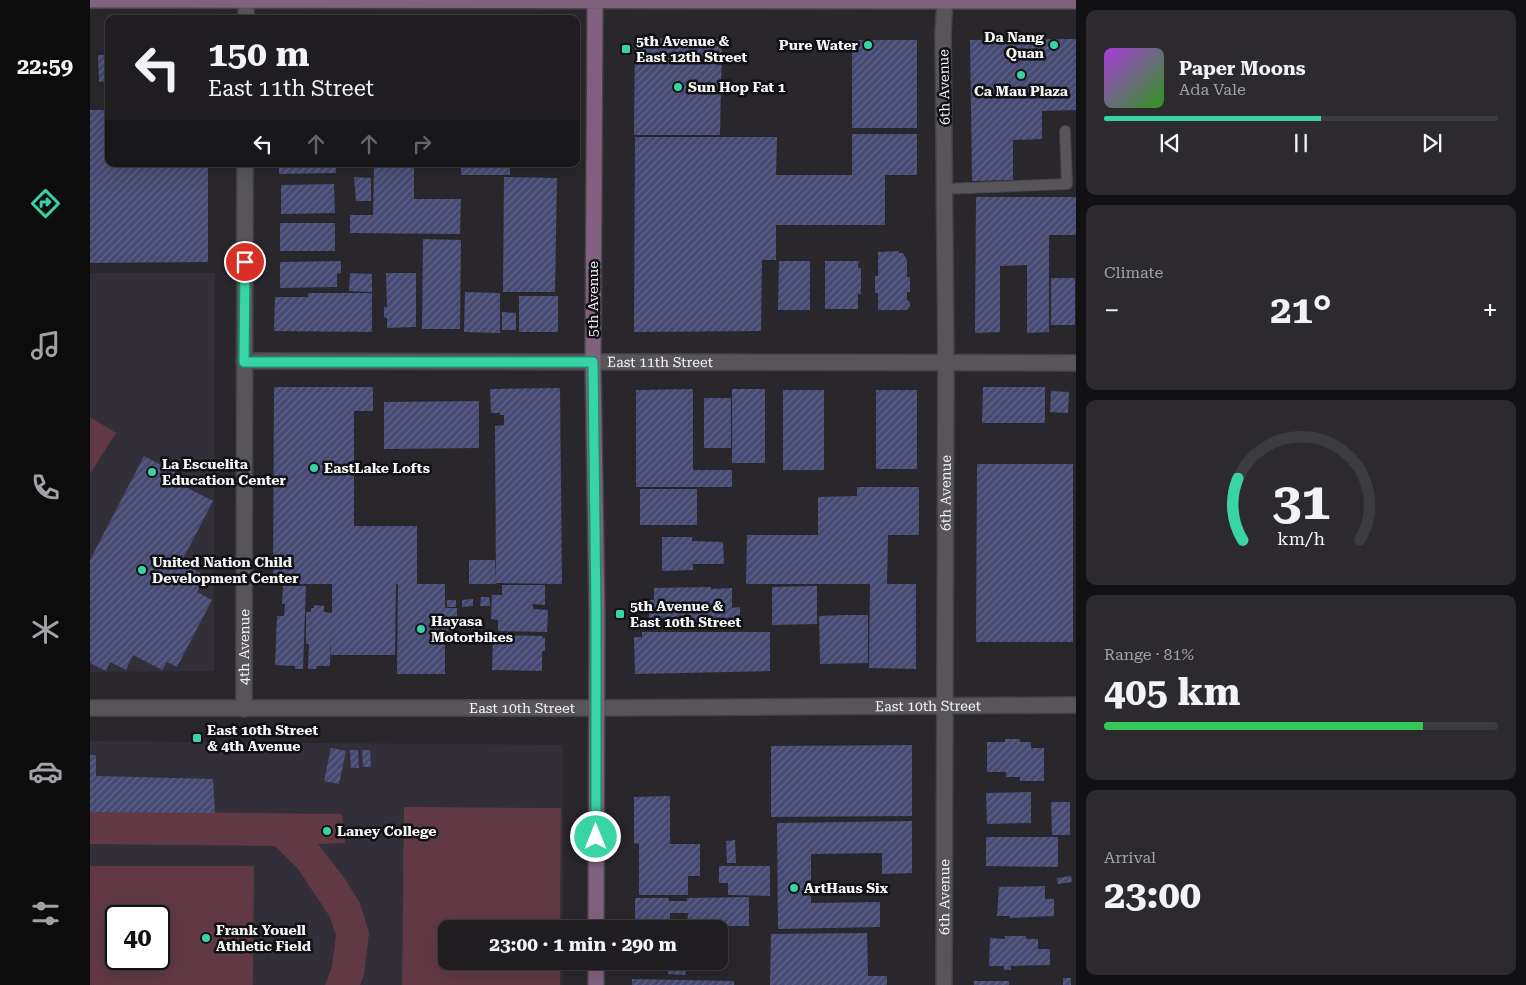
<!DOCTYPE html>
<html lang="en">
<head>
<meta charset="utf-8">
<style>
  body { margin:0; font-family:"Roboto Serif",serif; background:#2c2a2d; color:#f1f3f6; height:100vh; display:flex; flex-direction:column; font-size:19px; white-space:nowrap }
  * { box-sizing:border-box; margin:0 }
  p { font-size:16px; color:#a1a2a5 }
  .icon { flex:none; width:28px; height:28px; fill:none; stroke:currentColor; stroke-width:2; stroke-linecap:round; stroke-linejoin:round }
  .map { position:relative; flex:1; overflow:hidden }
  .sheet { display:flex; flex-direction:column; gap:10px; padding:10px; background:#111012; width:450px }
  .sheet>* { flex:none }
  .banner { position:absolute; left:15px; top:15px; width:475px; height:152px; border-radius:10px; box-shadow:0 5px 20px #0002,0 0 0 1px #3c3b3e; background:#1f1d20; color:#f1f3f6; overflow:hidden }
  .speed { position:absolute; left:15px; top:905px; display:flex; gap:10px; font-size:25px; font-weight:700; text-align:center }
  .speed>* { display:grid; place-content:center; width:65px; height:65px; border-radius:50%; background:#1f1d20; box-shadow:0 5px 20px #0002,0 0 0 1px #3c3b3e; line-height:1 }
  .speed .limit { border:2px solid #111; border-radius:8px; background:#fff; color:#111 }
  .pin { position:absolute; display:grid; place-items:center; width:42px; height:42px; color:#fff; margin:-21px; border:2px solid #fff; border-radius:50%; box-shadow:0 1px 5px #0007 }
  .me { position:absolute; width:55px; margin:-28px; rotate:0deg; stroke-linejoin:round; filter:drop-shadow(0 0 4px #0008) }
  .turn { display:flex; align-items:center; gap:18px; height:105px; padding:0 20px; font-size:22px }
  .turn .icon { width:65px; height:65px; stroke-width:2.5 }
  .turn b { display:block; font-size:35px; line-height:42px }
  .lanes { display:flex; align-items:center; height:48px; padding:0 20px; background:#0003; justify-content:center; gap:25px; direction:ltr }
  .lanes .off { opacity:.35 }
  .big { font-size:38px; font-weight:700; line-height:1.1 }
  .sheet .tile { flex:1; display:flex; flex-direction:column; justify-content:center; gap:8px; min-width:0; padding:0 18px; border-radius:10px; background:#2c2a2d }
  .sheet .dial { align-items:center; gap:0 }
  .dial svg { height:130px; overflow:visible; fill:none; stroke:#3c3b3e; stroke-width:7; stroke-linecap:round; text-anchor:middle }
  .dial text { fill:#f1f3f6; stroke:none }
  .song { display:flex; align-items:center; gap:15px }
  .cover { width:60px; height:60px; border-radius:8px; background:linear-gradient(135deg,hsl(280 70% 55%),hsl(110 70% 35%)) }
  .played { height:5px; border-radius:2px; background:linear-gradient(90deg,#38d4a6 55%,#3c3b3e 55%) }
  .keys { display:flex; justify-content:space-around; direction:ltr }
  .heat { display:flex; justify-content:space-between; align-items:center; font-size:28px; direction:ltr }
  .charge { height:8px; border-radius:4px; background:linear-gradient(90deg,#34c759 81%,#3c3b3e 0) }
  .trip { position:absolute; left:348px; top:920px; width:290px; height:50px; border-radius:10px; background:#1f1d20; box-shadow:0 5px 20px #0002,0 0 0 1px #3c3b3e; font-weight:700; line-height:50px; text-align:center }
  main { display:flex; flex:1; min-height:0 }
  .tabs { display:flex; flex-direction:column; width:90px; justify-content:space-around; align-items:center; background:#0c0c0d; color:#a1a2a5 }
  .tabs .icon { width:35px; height:35px }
  .tabs .selected { color:#38d4a6 }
  .tabs b { font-size:22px; color:#f1f3f6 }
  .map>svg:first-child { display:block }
  .built { fill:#332f38; fill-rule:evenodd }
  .green { fill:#603944; fill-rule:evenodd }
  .building { fill:url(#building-hatch) }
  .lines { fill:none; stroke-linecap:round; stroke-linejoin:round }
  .lane-casing { stroke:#444245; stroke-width:12 }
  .street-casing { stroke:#444245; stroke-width:18 }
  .secondary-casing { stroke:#444245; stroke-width:18 }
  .lane { stroke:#575559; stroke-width:10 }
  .street { stroke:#575559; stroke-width:15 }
  .secondary { stroke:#81627e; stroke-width:15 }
  .route-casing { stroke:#248a6c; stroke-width:12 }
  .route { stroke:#38d4a6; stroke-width:9 }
  .poi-dot { fill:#38d4a6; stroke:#111012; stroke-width:2 }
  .labels { text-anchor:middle; stroke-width:5; stroke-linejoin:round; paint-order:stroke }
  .poi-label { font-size:14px; font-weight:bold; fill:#f5f4f7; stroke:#111012; text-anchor:start }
  .street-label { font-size:14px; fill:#f5f4f7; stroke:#111012 }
</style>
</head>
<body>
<main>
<nav class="tabs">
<b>22:59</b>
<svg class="icon selected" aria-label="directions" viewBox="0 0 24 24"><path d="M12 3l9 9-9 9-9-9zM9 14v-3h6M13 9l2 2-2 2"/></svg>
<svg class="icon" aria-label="music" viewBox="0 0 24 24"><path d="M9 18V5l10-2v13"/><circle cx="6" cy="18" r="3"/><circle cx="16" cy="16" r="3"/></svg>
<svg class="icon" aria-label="phone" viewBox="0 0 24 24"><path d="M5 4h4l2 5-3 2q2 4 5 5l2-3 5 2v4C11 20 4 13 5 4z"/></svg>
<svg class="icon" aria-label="climate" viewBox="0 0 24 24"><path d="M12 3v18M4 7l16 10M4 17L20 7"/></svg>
<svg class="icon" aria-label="car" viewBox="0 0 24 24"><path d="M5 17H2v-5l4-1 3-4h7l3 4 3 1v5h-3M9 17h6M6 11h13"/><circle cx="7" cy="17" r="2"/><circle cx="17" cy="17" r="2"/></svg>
<svg class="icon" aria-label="filters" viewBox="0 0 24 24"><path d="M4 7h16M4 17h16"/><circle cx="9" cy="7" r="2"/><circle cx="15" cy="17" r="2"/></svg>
</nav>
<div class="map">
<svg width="986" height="985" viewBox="0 0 986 985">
  <defs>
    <pattern id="building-hatch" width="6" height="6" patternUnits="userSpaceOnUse" patternTransform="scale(1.25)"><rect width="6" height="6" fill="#464a72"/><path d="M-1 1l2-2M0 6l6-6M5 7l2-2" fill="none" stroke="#616587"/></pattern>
  </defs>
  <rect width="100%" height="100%" fill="#29272b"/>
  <path class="built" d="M0,273H125L124,671L0,672Z
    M0,741L473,745V929H356V961H473V985H0ZM26,916H69V959H26Z"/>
  <path class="green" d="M0,417L26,433L0,474Z
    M314,807L471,808L470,929H356V961H470V985H312Z
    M0,811L252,814L255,843L228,844L253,876L270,903L279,933L274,975L270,985H235L242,967L246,936L240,917L208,869L185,846L0,844Z
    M0,866H164L163,985H0ZM69,916V959H26V916Z"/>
  <path class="building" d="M545,38L632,39L630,135H544Z
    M986,39V110L952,111V139L923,140V180L882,181L880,40Z
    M762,40H827V128H762Z
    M8,55H19V81L9,82Z
    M0,110H19V164H118V262L0,263Z
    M762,134H827V175H795V225H686V260H672L671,331L544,332L545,137H687L686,175H762Z
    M189,164H246V173L189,174Z
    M284,164H324V199H371L370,234L260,233V215H283Z
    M371,164H420V175H371Z
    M264,177L281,178V201H266Z
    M414,177L467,178L465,292H413Z
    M244,184L245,213L191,214V185Z
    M886,197H986V235H959V332L937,333V265L910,266V332L885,333Z
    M190,223H245V251H190Z
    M333,239L371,240L370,329H332Z
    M809,251V253H813L817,260V277H820V292H817V300L820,302V306L817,310H788V293H785V276H788V252Z
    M251,261V273L247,274V287L190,288V262Z
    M689,261H720V310H688Z
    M735,261H769L768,268H771V294H768V309H735Z
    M260,273L282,274V292L259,291Z
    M296,273H326V327L297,328V318L294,317V307H297Z
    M961,278H985V325H961Z
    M375,292L410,293V333L374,332Z
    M218,293H282V332L184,331L185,297H218Z
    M429,296H468V332H429Z
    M412,312L426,313V330H412Z
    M184,387H283V411H264V526H327V584H355V608H367V622H364V630L355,631V674H307L308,584H306L305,655H241V635L240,666H227L226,669H218L219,644H216V612H221V608H224V605L234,606V612L242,613V584H183Z
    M893,387H955V423H892Z
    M470,388L472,584L406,583L405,426L414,425V415H410V413H401L400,389Z
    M603,389V470H642V487H546V390Z
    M642,389H675V463H642Z
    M693,390H734V470H693Z
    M786,390H827V469H786Z
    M961,391L979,392L978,413L960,412Z
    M614,398H641V448H614Z
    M389,401V448L294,449V402Z
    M54,456L86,473L82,480L123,501L91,563L116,576L107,592L122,600L87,667L77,662L72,670L43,655L36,670L20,662L16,671L0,663V560Z
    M887,464H983V642H886Z
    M767,487H829V535H798L797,584H826V669L779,668L780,584H656L657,535H728V497L767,496Z
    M550,489H607V525H550Z
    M572,537H602V541L633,542L634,564H603V570L572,571Z
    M379,560H405L406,584H379Z
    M412,585H455V605L443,604V609L458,610L457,632L408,631V620L401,619L402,595H412Z
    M193,586H216L213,669H205V666L185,665L187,616H194L195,604H192Z
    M727,586V624L682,625V587Z
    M621,587V589L642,588V608L650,607V621L564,622L565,619H559V600H564V588Z
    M391,597H399L400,606H390Z
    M383,599V606L372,607V600Z
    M357,600H366V607H357Z
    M754,615H778V663L730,664L729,616Z
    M552,632H680V671L545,674L544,637H552Z
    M403,635L453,636L452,638H455V651H452V671L402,670Z
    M915,739H930V742H941V748H954V781H930V777H916V772H897V742H915Z
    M822,745V816L681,817V746Z
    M241,748L256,751L249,784L234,781Z
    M260,750H268L269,768H261Z
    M272,750H280L281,767H273Z
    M0,755H6V776L123,779L125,813L0,812Z
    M941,792V823L897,824L896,793Z
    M580,796V844H610V876H598V895H549V844L544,843V797Z
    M961,802H980V835H962Z
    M822,821V873L792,874V853L721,854V903L790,902V927L688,929L687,823Z
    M896,837H968V867L896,866Z
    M645,840L646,863H637L636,841Z
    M629,866H680V896L638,895V883H629Z
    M981,876L982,882L968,884L967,878Z
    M955,886V899H964V916L920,918V916H907L909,887Z
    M659,897V926H597L598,913H580V926H545V898H578L579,901H597V898Z
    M777,933L778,976H797V985H680L681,934Z
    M915,936H936V939H948V949H960V965L921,966V970H914V966H899L900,938L915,939Z
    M539,961H627V971H596L595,975L578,974V971L539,970Z
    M973,978H981V985H973Z
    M542,979L644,981V985H542Z
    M884,981H919V985H884Z"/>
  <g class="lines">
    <g class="lane-casing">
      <path id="lane" d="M855,189L977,184L975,131"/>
    </g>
    <g class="street-casing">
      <g id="street">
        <path d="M156,19V0"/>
        <path id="s1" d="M154,361L986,363"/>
        <path id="s2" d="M0,708H507L986,705"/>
        <path id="s3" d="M154,709L155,164"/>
        <path id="s4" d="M854,985L856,363L853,33L855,0"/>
      </g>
    </g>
    <g class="secondary-casing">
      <path id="secondary" d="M0,0L986,1
        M505,0L503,362L507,614L506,929
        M506,985V961"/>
    </g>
    <use href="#lane" class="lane"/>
    <use href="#street" class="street"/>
    <use href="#secondary" class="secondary"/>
  </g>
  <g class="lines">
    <g class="route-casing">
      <path id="route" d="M155,262L154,362H503L506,614V837"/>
    </g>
    <use href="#route" class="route"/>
  </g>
  <g class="poi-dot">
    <circle cx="778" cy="45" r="5"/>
    <circle cx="964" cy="45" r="5"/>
    <rect x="531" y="44" width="10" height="10" rx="2.5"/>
    <circle cx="931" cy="75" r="5"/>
    <circle cx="588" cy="87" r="5"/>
    <circle cx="224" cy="468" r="5"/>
    <circle cx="62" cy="472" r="5"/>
    <circle cx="52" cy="570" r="5"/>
    <rect x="525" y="609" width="10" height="10" rx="2.5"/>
    <circle cx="331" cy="629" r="5"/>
    <rect x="102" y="733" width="10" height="10" rx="2.5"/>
    <circle cx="237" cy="831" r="5"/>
    <circle cx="704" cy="888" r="5"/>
    <circle cx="116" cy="938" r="5"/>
  </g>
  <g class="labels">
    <g class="poi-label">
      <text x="954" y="42" text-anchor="end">Da Nang<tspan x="954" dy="16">Quan</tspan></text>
      <text x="546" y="46">5th Avenue &amp;<tspan x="546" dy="16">East 12th Street</tspan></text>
      <text x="768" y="50" text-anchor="end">Pure Water</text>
      <text x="598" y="92">Sun Hop Fat 1</text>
      <text x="931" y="96" text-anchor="middle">Ca Mau Plaza</text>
      <text x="72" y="469">La Escuelita<tspan x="72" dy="16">Education Center</tspan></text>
      <text x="234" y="473">EastLake Lofts</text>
      <text x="62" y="567">United Nation Child<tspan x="62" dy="16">Development Center</tspan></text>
      <text x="540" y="611">5th Avenue &amp;<tspan x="540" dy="16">East 10th Street</tspan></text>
      <text x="341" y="626">Hayasa<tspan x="341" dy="16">Motorbikes</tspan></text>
      <text x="117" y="735">East 10th Street<tspan x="117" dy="16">&amp; 4th Avenue</tspan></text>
      <text x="247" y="836">Laney College</text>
      <text x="714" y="893">ArtHaus Six</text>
      <text x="126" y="935">Frank Youell<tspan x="126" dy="16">Athletic Field</tspan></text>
    </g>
    <g class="street-label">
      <text transform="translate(854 87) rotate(-91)" y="5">6th Avenue</text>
      <text transform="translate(503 299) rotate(-90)" y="5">5th Avenue</text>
      <text dy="5" stroke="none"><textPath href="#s1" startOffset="416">East 11th Street</textPath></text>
      <text dy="5" stroke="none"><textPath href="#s4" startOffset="492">6th Avenue</textPath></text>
      <text dy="5" stroke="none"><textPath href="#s3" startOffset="62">4th Avenue</textPath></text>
      <text dy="5" stroke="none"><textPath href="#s2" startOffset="838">East 10th Street</textPath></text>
      <text dy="5" stroke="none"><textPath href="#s2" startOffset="432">East 10th Street</textPath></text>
      <text dy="5" stroke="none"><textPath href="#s4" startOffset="88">6th Avenue</textPath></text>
    </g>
  </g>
</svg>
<div class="speed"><div class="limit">40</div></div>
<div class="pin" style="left:155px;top:262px;background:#d93025"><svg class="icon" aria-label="arrive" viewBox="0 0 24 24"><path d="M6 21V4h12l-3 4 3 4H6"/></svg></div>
<svg class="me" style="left:506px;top:837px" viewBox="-20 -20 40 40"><circle r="17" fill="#38d4a6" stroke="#fff" stroke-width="3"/><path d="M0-11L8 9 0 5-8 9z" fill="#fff"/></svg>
<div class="trip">23:00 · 1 min · 290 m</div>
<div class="banner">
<div class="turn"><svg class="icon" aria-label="left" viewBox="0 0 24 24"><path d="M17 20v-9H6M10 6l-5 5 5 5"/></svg><div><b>150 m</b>East 11th Street</div></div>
<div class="lanes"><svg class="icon" aria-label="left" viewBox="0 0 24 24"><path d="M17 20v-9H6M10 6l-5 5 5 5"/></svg><svg class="icon off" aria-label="ahead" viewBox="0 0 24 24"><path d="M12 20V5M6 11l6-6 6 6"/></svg><svg class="icon off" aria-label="ahead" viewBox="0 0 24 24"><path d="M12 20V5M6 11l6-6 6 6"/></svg><svg class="icon off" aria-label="right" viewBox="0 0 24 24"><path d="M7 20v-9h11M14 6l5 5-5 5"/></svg></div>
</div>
</div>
<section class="sheet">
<div class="tile">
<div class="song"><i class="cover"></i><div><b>Paper Moons</b><p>Ada Vale</p></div></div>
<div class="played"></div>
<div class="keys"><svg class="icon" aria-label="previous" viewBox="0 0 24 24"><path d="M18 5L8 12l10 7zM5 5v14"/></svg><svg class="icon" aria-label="pause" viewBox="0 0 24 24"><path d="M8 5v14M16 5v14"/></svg><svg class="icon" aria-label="next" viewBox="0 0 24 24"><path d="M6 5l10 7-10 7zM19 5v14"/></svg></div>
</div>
<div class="tile"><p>Climate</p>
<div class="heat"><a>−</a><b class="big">21°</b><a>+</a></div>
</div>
<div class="tile dial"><svg viewBox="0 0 100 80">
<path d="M14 69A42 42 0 1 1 86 69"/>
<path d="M14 69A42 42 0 0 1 11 31" stroke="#38d4a6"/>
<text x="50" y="56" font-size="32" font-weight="700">31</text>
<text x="50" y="72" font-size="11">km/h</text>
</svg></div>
<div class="tile"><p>Range · 81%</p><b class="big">405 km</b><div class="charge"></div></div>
<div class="tile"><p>Arrival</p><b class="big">23:00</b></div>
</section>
</main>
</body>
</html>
